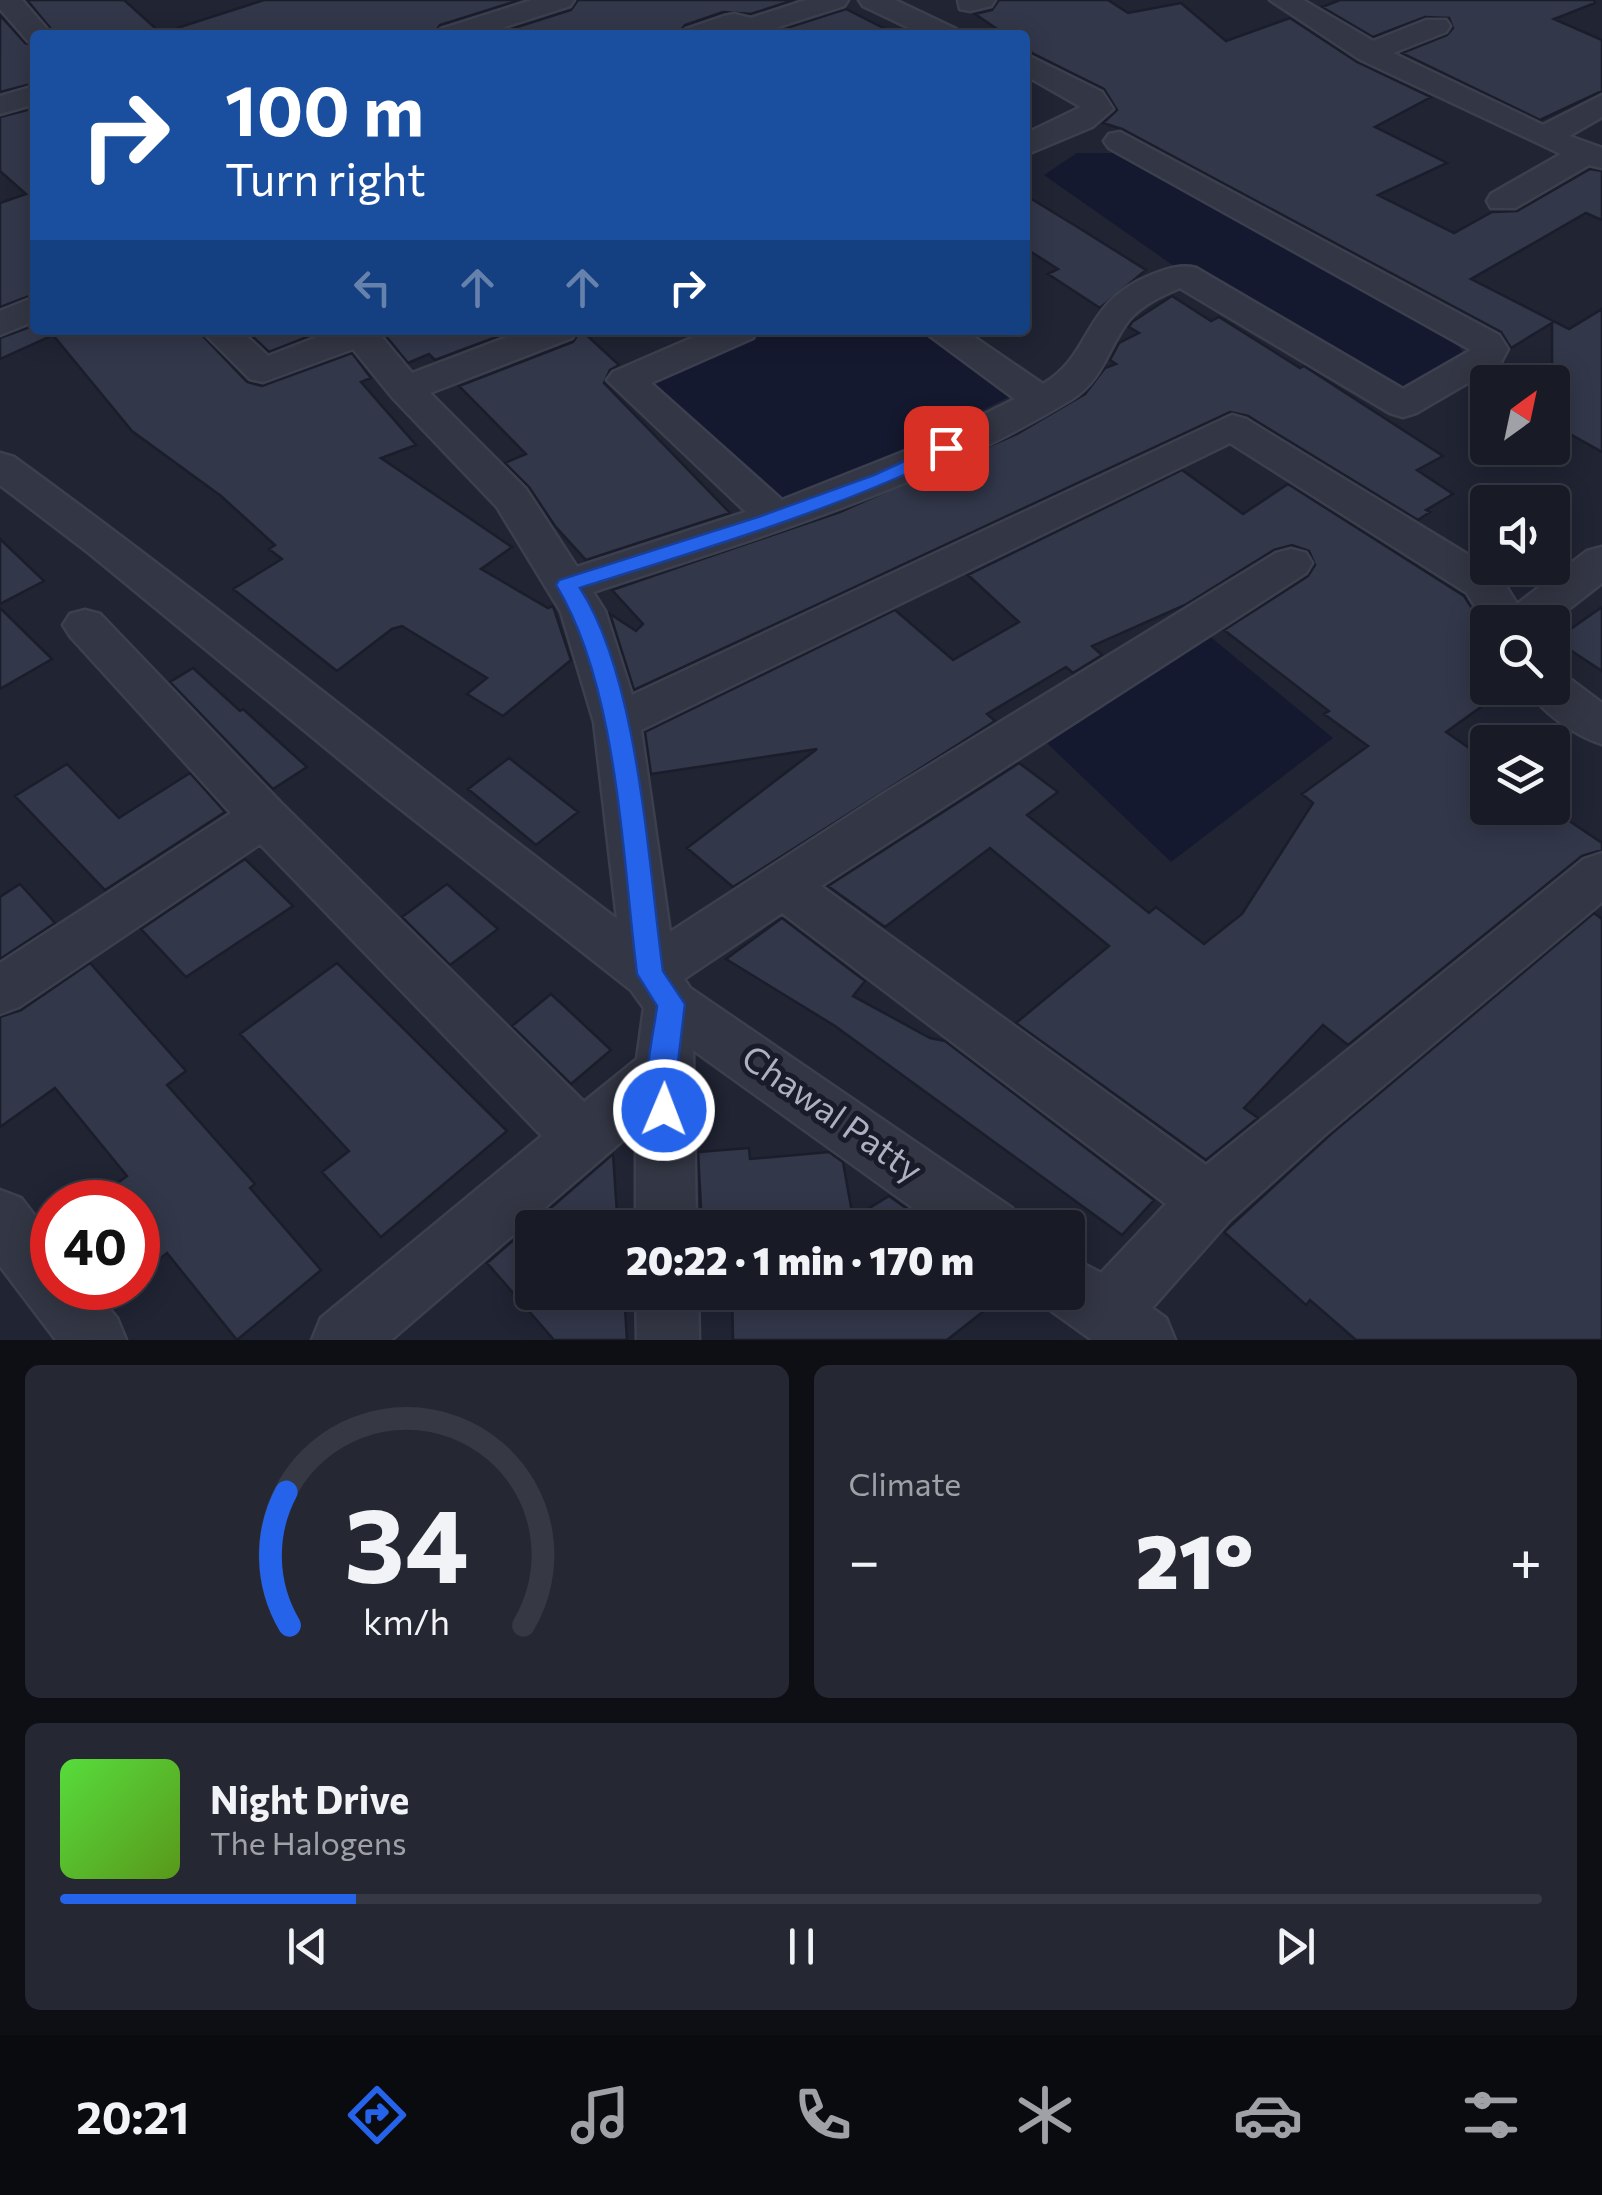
<!DOCTYPE html>
<html lang="en">
<head>
<meta charset="utf-8">
<style>
  body { margin:0; font-family:Commissioner,sans-serif; background:#252832; color:#f1f3f6; height:100vh; display:flex; flex-direction:column; font-size:38px; white-space:nowrap }
  * { box-sizing:border-box; margin:0 }
  p { font-size:32px; color:#9fa1a7 }
  .icon { flex:none; width:55px; height:55px; fill:none; stroke:currentColor; stroke-width:2; stroke-linecap:round; stroke-linejoin:round }
  .map { position:relative; height:1340px; overflow:hidden }
  .side { display:flex; flex-direction:column; gap:25px; padding:25px; background:#0d0f15; flex:1 }
  .side>* { flex:none }
  .hud { position:absolute; left:30px; top:30px; width:1000px; height:305px; border-radius:10px; box-shadow:0 5px 25px #0003,0 0 0 2px #363943; background:#1a4fa0; color:#fff; overflow:hidden }
  .needle { width:65px; rotate:33deg }
  .buttons { position:absolute; left:1470px; top:365px; display:grid; gap:20px }
  .buttons a { display:grid; place-items:center; width:100px; height:100px; border-radius:10px; background:#181b26; box-shadow:0 5px 25px #0003,0 0 0 2px #363943; font-size:50px }
  .speed { position:absolute; left:30px; top:1180px; display:flex; gap:20px; font-size:50px; font-weight:700; text-align:center }
  .speed>* { display:grid; place-content:center; width:130px; height:130px; border-radius:50%; background:#181b26; box-shadow:0 5px 25px #0003,0 0 0 2px #363943; line-height:1 }
  .speed .limit { border:15px solid #d22; background:#fff; color:#111 }
  .pin { position:absolute; display:grid; place-items:center; width:85px; height:85px; color:#fff; margin:-42px; border-radius:20px; box-shadow:0 5px 15px #0006 }
  .me { position:absolute; width:110px; margin:-55px; rotate:1deg; stroke-linejoin:round; filter:drop-shadow(0 0 8px #0008) }
  .turn { display:flex; align-items:center; gap:35px; height:210px; padding:0 30px; font-size:45px }
  .turn .icon { width:130px; height:130px; stroke-width:2.5 }
  .turn b { display:block; font-size:70px; line-height:85px }
  .lanes { display:flex; align-items:center; height:95px; padding:0 30px; background:#0003; justify-content:center; gap:50px; direction:ltr }
  .lanes .off { opacity:.35 }
  .big { font-size:75px; font-weight:800; line-height:1.1 }
  .side .card { flex:1; display:flex; flex-direction:column; justify-content:center; gap:15px; min-width:0; padding:0 35px; border-radius:15px; background:#252832 }
  .side .dial { align-items:center; gap:0 }
  .dial svg { height:260px; overflow:visible; fill:none; stroke:#363943; stroke-width:7; stroke-linecap:round; text-anchor:middle }
  .dial text { fill:#f1f3f6; stroke:none }
  .song { display:flex; align-items:center; gap:30px }
  .cover { width:120px; height:120px; border-radius:15px; background:linear-gradient(135deg,hsl(110 70% 55%),hsl(90 70% 35%)) }
  .played { height:10px; border-radius:5px; background:linear-gradient(90deg,#2563eb 20%,#363943 20%) }
  .keys { display:flex; justify-content:space-around; direction:ltr }
  .heat { display:flex; justify-content:space-between; align-items:center; font-size:55px; direction:ltr }
  .side .tiles { flex:1; display:grid; gap:25px; grid-template-columns:1fr 1fr }
  .card:last-child { grid-column:span 2 }
  .trip { position:absolute; left:515px; top:1210px; width:570px; height:100px; border-radius:10px; background:#181b26; box-shadow:0 5px 25px #0003,0 0 0 2px #363943; font-weight:800; line-height:100px; text-align:center }
  .tab-bar { display:flex; height:160px; justify-content:space-around; align-items:center; background:#0a0b0f; color:#9fa1a7 }
  .tab-bar .icon { width:70px; height:70px }
  .tab-bar .active { color:#2563eb }
  .tab-bar b { font-size:45px; color:#f1f3f6 }
  .map>svg:first-child { display:block }
  .water { fill:#15192f }
  .building { fill:#32374a; stroke:#1b1d2b; stroke-width:2.5 }
  .lines { fill:none; stroke-linecap:round; stroke-linejoin:round }
  .minor-casing { stroke:#3c3f4e; stroke-width:5 }
  .minor { fill:#333644; fill-rule:evenodd }
  .route { fill:#2563eb; stroke:#184099; stroke-width:2.5 }
  .labels { text-anchor:middle; stroke-width:10; stroke-linejoin:round; paint-order:stroke }
  .near-street-label { font-size:35px; fill:#adb0c1; stroke:#191b28 }
</style>
</head>
<body>
<div class="map">
<svg width="1602" height="1340" viewBox="0 0 1602 1340">
  <rect width="100%" height="100%" fill="#202433"/>
  <path class="water" d="M1077,153H1117L1447,329L1464,354L1407,390L1381,387L1171,264L1044,175Z
    M761,330H932L1017,393L787,506L641,386Z
    M1207,634L1333,738L1171,862L1046,742Z"/>
  <path class="building" d="M27,0H124L163,35H56Z
    M264,0H520L440,25L433,35H178L177,28Z
    M578,0H794L751,14L723,12L685,25L677,35H492L571,10Z
    M999,0H1108L1128,13L1181,3L1226,41L1290,18L1357,62L1431,97L1375,127L1447,163L1378,195L1454,233L1492,212L1517,211L1590,169L1602,171V220L1586,213L1471,279L1569,329L1602,309V452L1552,424V323L1511,348L1501,332L1122,129L1103,123L1117,110L1104,89L1034,54L1025,48V35H1006L975,14L992,10Z
    M1340,0H1594L1595,3L1554,19L1602,40V91L1540,120L1402,53L1447,35L1453,28L1449,18L1425,17L1373,37L1322,7Z
    M846,9L897,35H784L777,31Z
    M0,15L25,43L35,46V83L0,92Z
    M35,108V294L0,307V203L26,194L0,171V117Z
    M1025,195L1079,228L1146,270L1100,308L1048,274L1058,269L1025,248Z
    M1172,296L1211,321L1219,317L1300,368L1304,366L1443,456L1417,470L1453,494L1426,510L1430,512L1418,520L1248,416L1230,412L634,690L610,614L636,631L643,624L612,590L840,512L1017,434L1085,394L1105,368L1116,364L1110,360L1119,343L1139,333L1129,327L1132,322Z
    M35,325V330H197L247,382L262,386L352,353L371,378L361,382L416,445L381,458L512,547L481,569L548,608L553,606L571,660L503,716L467,694L487,678L402,626L392,629L337,671L233,589L282,559L269,549L275,545L221,496L132,431L53,335L0,359V338Z
    M246,330H325L269,352Z
    M381,330H515L435,360L429,354L408,363Z
    M581,330L619,365L610,370L604,383L730,513L586,560L555,526L529,487L505,463L526,454L459,386L573,342Z
    M1182,470L1243,514L1288,484L1464,596L1488,632V688L1502,692L1446,732L1488,761V808H1550L1602,843V850L1582,856L1348,1045L1323,1025L1244,1108L1258,1118L1206,1160L1016,1023L1109,946L990,848L885,927L828,886L1019,763L1058,792L1027,815L1149,913L1156,907L1204,944L1242,914L1313,803L1302,794L1368,746L1324,714L1329,711L1224,630L1308,576L1315,565L1309,551L1292,545L1274,550L1185,605L1092,646L1102,655L1073,673L1066,667L987,714L995,721L733,887L687,848L817,749L651,774L645,732L895,610L953,660L1019,622L968,575Z
    M0,539L44,581L0,604Z
    M1602,607V671L1555,640Z
    M0,608L52,659L0,689Z
    M193,668L240,711L243,709L307,767L273,789L170,682Z
    M509,758L578,812L536,845L468,789Z
    M67,764L119,818L190,773L225,812L105,890L15,796Z
    M245,859L293,906L186,977L141,929Z
    M20,884L55,923L0,959V897Z
    M447,884L498,929L450,965L402,917Z
    M1594,913L1602,919V1340H1356L1310,1300L1306,1305L1224,1232L1331,1134Z
    M782,918L865,981L853,996L930,1038L945,1041L1154,1200L1122,1235L835,1026L726,959Z
    M90,963L186,1071L167,1085L255,1184L250,1188L321,1270L237,1340L167,1253L158,1260L138,1236V1202H92L127,1176L55,1088L0,1127V1017L21,1010Z
    M337,963L507,1131L381,1237L322,1172L349,1151L240,1034Z
    M551,994L611,1050L571,1084L512,1026Z
    M749,1148L750,1159L829,1152L843,1162L853,1218L889,1196L934,1228H702L698,1152Z
    M613,1154L618,1228H532V1292H624L627,1340H554L487,1263Z
    M732,1292H1008L947,1340H733Z"/>
  <g class="lines">
    <g class="minor-casing">
      <path id="minor" d="M0,0H22L52,35H35V43L28,41L0,9Z
        M532,0H574L570,6L480,35H437L441,29Z
        M806,0H848L844,6L753,35L735,31L723,35H682L686,29L724,16L734,14L751,18Z
        M859,0H895L956,29L960,35H924L863,6Z
        M958,0H995L991,6L970,11L960,9Z
        M1270,0H1303L1373,41L1426,20H1446L1450,26L1446,32L1393,53L1543,125L1602,95V117L1569,136L1602,148V168L1589,165L1515,208H1491L1487,201L1491,194L1561,154L1359,59Z
        M1025,54L1102,92L1113,109L1092,127L1025,155V134L1081,107L1025,75Z
        M35,86V104L0,114V96Z
        M1120,132L1499,335L1508,349L1500,364L1416,413L1403,417L1390,413L1180,288C1161,296 1143,304 1129,320C1108,347 1103,380 1072,399C924,489 756,538 593,592L605,611L632,695L1232,415L1246,419L1498,573L1517,604L1587,551L1602,547V583L1552,622H1488V628L1467,593L1230,443L641,730L670,932L878,797L1276,553L1291,549L1306,553L1312,563L1306,573L821,886L1206,1165L1584,859L1602,853V902L1329,1131L1229,1221L1152,1308L1166,1318L1175,1340H1092L1046,1307L1040,1292H1068V1256L1101,1273L1166,1204L782,913L684,979L690,988L1012,1208L1021,1228H941L693,1050L696,1228H636V1129L391,1340H312L321,1318L542,1136L260,844L19,1007L0,1014V963L231,813L70,636L63,625L70,614L85,610L100,614L281,803L584,1102L637,1059L644,1008L631,990L383,795L89,553L0,485V453L14,457C219,606 415,767 617,919L594,722L561,612L497,507L392,397L353,349L263,382L250,379L201,330H240L268,356L335,330H376L412,373L526,330H577L572,338L430,393L526,489L577,567L746,512L607,380L613,372L710,330H758L753,338L651,383L782,500L928,442L1015,399L922,330H964L1043,384C1094,354 1081,303 1151,275C1167,269 1180,264 1196,268L1403,389L1471,350L1109,148L1104,141L1109,134Z
        M35,297V321L0,335V311Z
        M1552,672L1566,676L1602,703V744C1576,736 1540,712 1528,688H1552Z
        M0,1190L21,1198L52,1238V1288H92L117,1318L126,1340H56L0,1266Z
        M636,1292H698L699,1340H637Z"/>
    </g>
    <use href="#minor" class="minor"/>
  </g>
  <path class="route" d="M946,442L955,448L953,452C834,511 706,548 580,588C639,679 648,862 663,971L685,1004L677,1071L678,1110L674,1119L664,1123L653,1119C639,1087 653,1040 657,1006L637,974C622,855 618,687 556,585L559,580L758,517L874,475Z"/>
  <g class="labels">
    <g class="near-street-label">
      <text transform="translate(832 1114) rotate(35)" y="12">Chawal Patty</text>
    </g>
  </g>
</svg>
<div class="buttons">
<a><svg class="needle" viewBox="-14 -14 28 28"><path d="M0-13l5 13h-10z" fill="#e53935"/><path d="M0 13l5-13h-10z" fill="#9fa1a7"/></svg></a>
<a><svg class="icon" aria-label="sound" viewBox="0 0 24 24"><path d="M4 9h4l5-4v14l-5-4H4zM17 9q2 3 0 6"/></svg></a>
<a><svg class="icon" aria-label="search" viewBox="0 0 24 24"><circle cx="10" cy="10" r="6"/><path d="M15 15l6 6"/></svg></a>
<a><svg class="icon" aria-label="layers" viewBox="0 0 24 24"><path d="M12 4l9 5-9 5-9-5zM3 14l9 5 9-5"/></svg></a>
</div>
<div class="speed"><div class="limit">40</div></div>
<div class="pin" style="left:946px;top:448px;background:#d93025"><svg class="icon" aria-label="arrive" viewBox="0 0 24 24"><path d="M6 21V4h12l-3 4 3 4H6"/></svg></div>
<svg class="me" style="left:664px;top:1110px" viewBox="-20 -20 40 40"><circle r="17" fill="#2563eb" stroke="#fff" stroke-width="3"/><path d="M0-11L8 9 0 5-8 9z" fill="#fff"/></svg>
<div class="trip">20:22 · 1 min · 170 m</div>
<div class="hud">
<div class="turn"><svg class="icon" aria-label="right" viewBox="0 0 24 24"><path d="M7 20v-9h11M14 6l5 5-5 5"/></svg><div><b>100 m</b>Turn right</div></div>
<div class="lanes"><svg class="icon off" aria-label="left" viewBox="0 0 24 24"><path d="M17 20v-9H6M10 6l-5 5 5 5"/></svg><svg class="icon off" aria-label="ahead" viewBox="0 0 24 24"><path d="M12 20V5M6 11l6-6 6 6"/></svg><svg class="icon off" aria-label="ahead" viewBox="0 0 24 24"><path d="M12 20V5M6 11l6-6 6 6"/></svg><svg class="icon" aria-label="right" viewBox="0 0 24 24"><path d="M7 20v-9h11M14 6l5 5-5 5"/></svg></div>
</div>
</div>
<section class="side">
<div class="tiles">
<div class="card dial"><svg viewBox="0 0 100 80">
<path d="M14 69A42 42 0 1 1 86 69"/>
<path d="M14 69A42 42 0 0 1 13 28" stroke="#2563eb"/>
<text x="50" y="56" font-size="32" font-weight="700">34</text>
<text x="50" y="72" font-size="11">km/h</text>
</svg></div>
<div class="card"><p>Climate</p>
<div class="heat"><a>−</a><b class="big">21°</b><a>+</a></div>
</div>
<div class="card">
<div class="song"><i class="cover"></i><div><b>Night Drive</b><p>The Halogens</p></div></div>
<div class="played"></div>
<div class="keys"><svg class="icon" aria-label="previous" viewBox="0 0 24 24"><path d="M18 5L8 12l10 7zM5 5v14"/></svg><svg class="icon" aria-label="pause" viewBox="0 0 24 24"><path d="M8 5v14M16 5v14"/></svg><svg class="icon" aria-label="next" viewBox="0 0 24 24"><path d="M6 5l10 7-10 7zM19 5v14"/></svg></div>
</div>
</div>
</section>
<nav class="tab-bar">
<b>20:21</b>
<svg class="icon active" aria-label="directions" viewBox="0 0 24 24"><path d="M12 3l9 9-9 9-9-9zM9 14v-3h6M13 9l2 2-2 2"/></svg>
<svg class="icon" aria-label="music" viewBox="0 0 24 24"><path d="M9 18V5l10-2v13"/><circle cx="6" cy="18" r="3"/><circle cx="16" cy="16" r="3"/></svg>
<svg class="icon" aria-label="phone" viewBox="0 0 24 24"><path d="M5 4h4l2 5-3 2q2 4 5 5l2-3 5 2v4C11 20 4 13 5 4z"/></svg>
<svg class="icon" aria-label="climate" viewBox="0 0 24 24"><path d="M12 3v18M4 7l16 10M4 17L20 7"/></svg>
<svg class="icon" aria-label="car" viewBox="0 0 24 24"><path d="M5 17H2v-5l4-1 3-4h7l3 4 3 1v5h-3M9 17h6M6 11h13"/><circle cx="7" cy="17" r="2"/><circle cx="17" cy="17" r="2"/></svg>
<svg class="icon" aria-label="filters" viewBox="0 0 24 24"><path d="M4 7h16M4 17h16"/><circle cx="9" cy="7" r="2"/><circle cx="15" cy="17" r="2"/></svg>
</nav>
</body>
</html>
